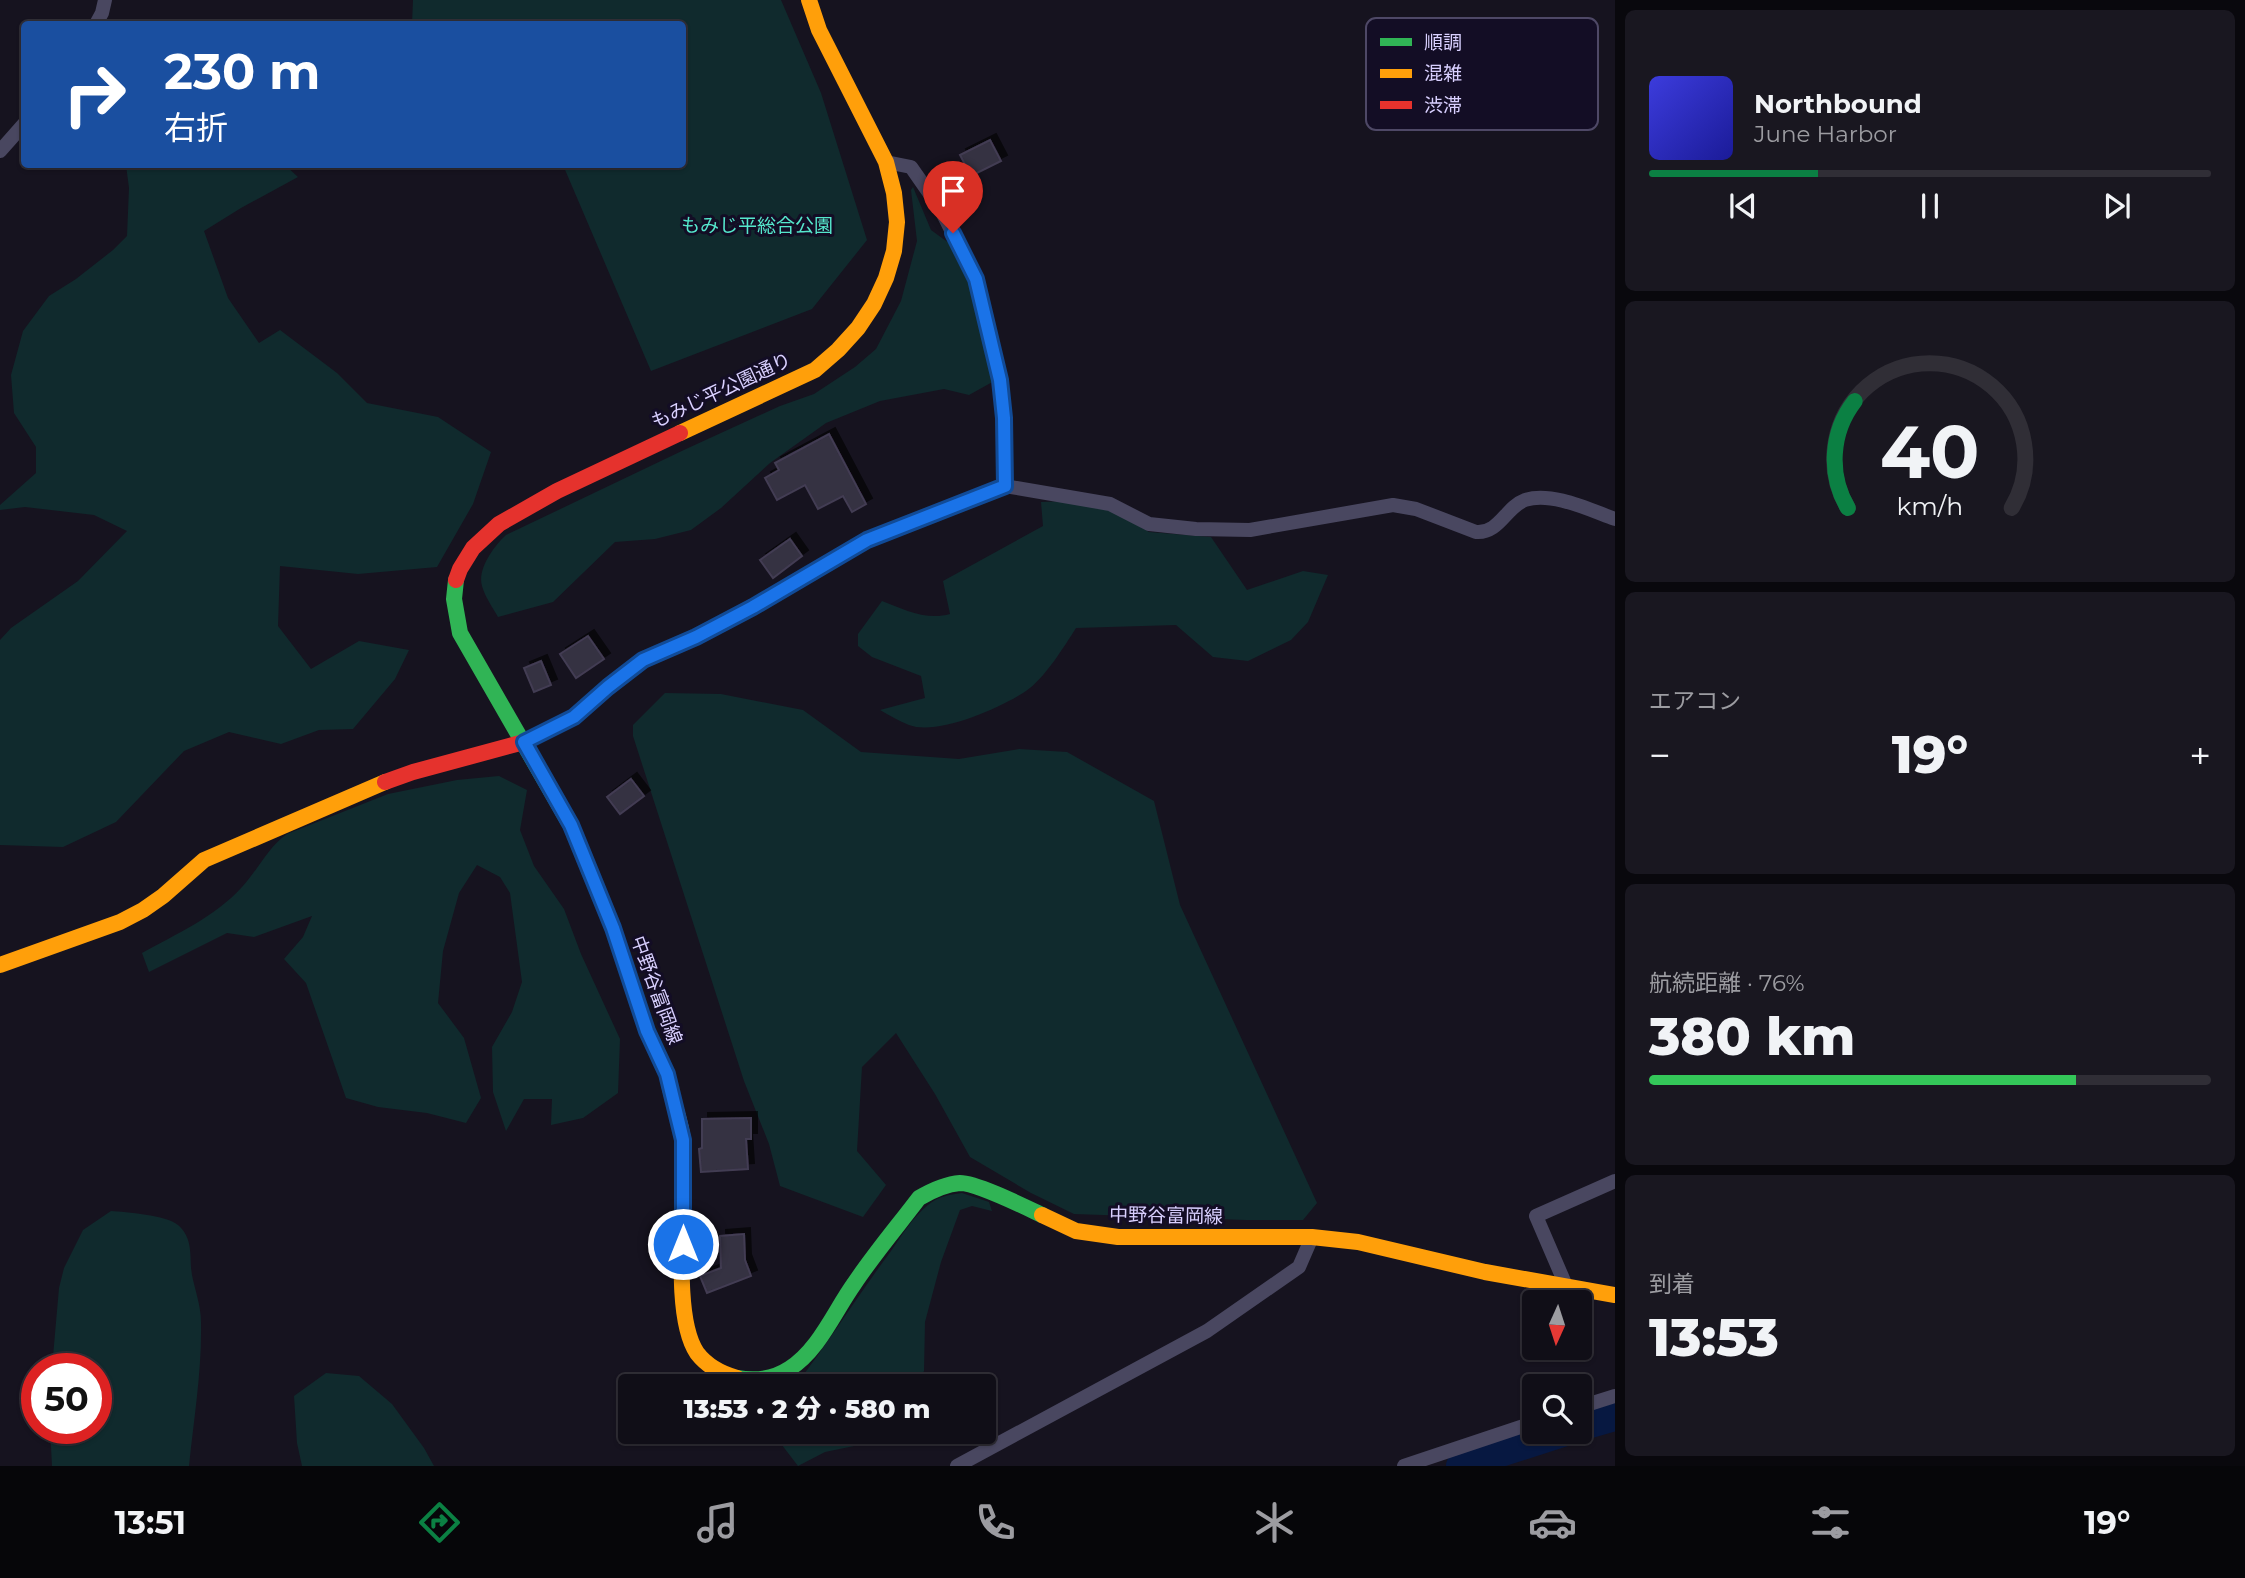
<!DOCTYPE html>
<html lang="ja">
<head>
<meta charset="utf-8">
<style>
  body { margin:0; font-family:Montserrat,"Noto Sans JP",sans-serif; background:#191720; color:#f1f3f6; height:100vh; display:flex; flex-direction:column; font-size:26px; white-space:nowrap }
  * { box-sizing:border-box; margin:0 }
  p { font-size:23px; color:#9c9ca1 }
  .icon { flex:none; width:38px; height:38px; fill:none; stroke:currentColor; stroke-width:2; stroke-linecap:round; stroke-linejoin:round }
  .map { position:relative; flex:1; overflow:hidden }
  .panel { display:flex; flex-direction:column; gap:10px; padding:10px; background:#09080d; width:630px }
  .panel>* { flex:none }
  .banner { position:absolute; left:21px; top:21px; width:665px; height:147px; border-radius:7px; box-shadow:0 2px 5px #0004,0 0 0 2px #302e36; background:#1a4fa0; color:#fff; overflow:hidden }
  .needle { width:46px; rotate:183deg }
  .tools { position:absolute; left:1522px; top:1290px; display:grid; gap:14px }
  .tools a { display:grid; place-items:center; width:70px; height:70px; border-radius:7px; background:#100e17; box-shadow:0 2px 5px #0004,0 0 0 2px #302e36; font-size:35px }
  .speed { position:absolute; left:21px; top:1353px; display:flex; gap:14px; font-size:35px; font-weight:700; text-align:center }
  .speed>* { display:grid; place-content:center; width:91px; height:91px; border-radius:50%; background:#100e17; box-shadow:0 2px 5px #0004,0 0 0 2px #302e36; line-height:1 }
  .speed .limit { border:10px solid #d22; background:#fff; color:#111 }
  .pin { position:absolute; display:grid; place-items:center; width:60px; height:60px; color:#fff; margin:-72px -30px; border-radius:50% 50% 50% 0; rotate:-45deg; box-shadow:0 0 7px #0007 }
  .pin .icon { rotate:45deg }
  .me { position:absolute; width:77px; margin:-38px; rotate:0deg; stroke-linejoin:round; filter:drop-shadow(0 0 5px #0008) }
  .turn { display:flex; align-items:center; gap:24px; height:147px; padding:0 28px; font-size:32px }
  .turn .icon { width:91px; height:91px; stroke-width:2.5 }
  .turn b { display:block; font-size:49px; line-height:60px }
  .big { font-size:52px; font-weight:800; line-height:1.1 }
  .panel .tile { flex:1; display:flex; flex-direction:column; justify-content:center; gap:10px; min-width:0; padding:0 24px; border-radius:10px; background:#191720 }
  .panel .dial { align-items:center; gap:0 }
  .dial svg { height:182px; overflow:visible; fill:none; stroke:#302e36; stroke-width:7; stroke-linecap:round; text-anchor:middle }
  .dial text { fill:#f1f3f6; stroke:none }
  .song { display:flex; align-items:center; gap:21px }
  .cover { width:84px; height:84px; border-radius:10px; background:linear-gradient(135deg,hsl(240 70% 55%),hsl(240 70% 35%)) }
  .played { height:7px; border-radius:4px; background:linear-gradient(90deg,#0b8043 30%,#302e36 30%) }
  .keys { display:flex; justify-content:space-around; direction:ltr }
  .heat { display:flex; justify-content:space-between; align-items:center; font-size:38px; direction:ltr }
  .charge { height:10px; border-radius:5px; background:linear-gradient(90deg,#34c759 76%,#302e36 0) }
  .trip { position:absolute; left:618px; top:1374px; width:378px; height:70px; border-radius:7px; background:#100e17; box-shadow:0 2px 5px #0004,0 0 0 2px #302e36; font-weight:800; line-height:70px; text-align:center }
  .tab-bar { display:flex; height:112px; justify-content:space-around; align-items:center; background:#060609; color:#9c9ca1 }
  .tab-bar .icon { width:49px; height:49px }
  .tab-bar .on { color:#0b8043 }
  .tab-bar b { font-size:32px; color:#f1f3f6 }
  main { display:flex; flex:1; min-height:0 }
  .map>svg:first-child { display:block }
  .green { fill:#102a2d }
  .lines { fill:none; stroke-linecap:round; stroke-linejoin:round }
  .river { stroke:#071841; stroke-width:28 }
  .building { fill:#343042; stroke:#433c53; stroke-width:2; filter:url(#shadow) }
  .street { stroke:#494760; stroke-width:14 }
  .fast { stroke:#30b455; stroke-width:16 }
  .slow { stroke:#ff9f0a; stroke-width:16 }
  .jam { stroke:#e5322d; stroke-width:16 }
  .route-casing { stroke:#114b97; stroke-width:18 }
  .route { stroke:#1a73e8; stroke-width:12 }
  .labels { text-anchor:middle; stroke-width:6; stroke-linejoin:round; paint-order:stroke }
  .park-label { font-size:19px; fill:#55e7cc; stroke:#130d25 }
  .street-label { font-size:19px; fill:#d9d0ff; stroke:#130d25 }
  .key { fill:#130d25; stroke:#4e4866; stroke-width:2 }
  .key-label { font-size:19px; fill:#d9d0ff }
</style>
</head>
<body>
<main>
<div class="map">
<svg width="1615" height="1466" viewBox="0 0 1615 1466">
  <defs>
    <filter id="shadow"><feDropShadow dx="6" dy="-6" stdDeviation="0" flood-color="#0009"/></filter>
  </defs>
  <rect width="100%" height="100%" fill="#16131f"/>
  <path class="green" d="M413,0H781L821,93L867,240L812,309L651,371L563,165L682,164V24H412Z
    M126,165H285L298,177L241,208L204,231L228,298L259,343L280,330L337,373L367,403L438,417L491,452L473,504L437,567L358,574L280,566L278,626L311,669L359,641L409,650L395,679L353,729L319,730L281,744L229,732L184,751L116,822L63,847L0,845V640L11,628L78,581L127,531L94,515L25,507L0,510V505L36,473V447L14,413L11,375L23,331L49,296L76,279L113,250L127,236L129,188Z
    M913,187L931,230L953,246L971,280L996,380L969,395L944,389L880,401L826,423L770,463L721,508L691,530L655,539L615,542L553,602L498,617C493,608 485,597 482,586C477,569 494,546 506,535L686,449L780,406L814,394L855,367L876,349L901,301L917,241L911,190Z
    M1071,501L1118,513L1149,532L1211,537L1247,590L1303,571L1328,575L1308,622L1291,640L1248,661L1213,657L1176,625L1076,628C1064,647 1044,679 1026,691C1001,708 937,736 909,725C899,721 889,715 880,710L925,698L921,676L872,657L858,646V634L882,601C903,609 926,621 950,614L943,581L1043,526L1041,502Z
    M665,693L721,694L803,710L861,752L959,759L1019,749L1067,752L1154,801L1180,905L1317,1203L1303,1220H1246L1074,1214L1031,1193L970,1157L935,1094L896,1033L862,1067L857,1151L886,1185L863,1217L780,1186L769,1144L744,1081L633,736V725Z
    M499,776L527,790L520,830L534,866L564,909L581,954L620,1039L618,1093L583,1118L551,1125L552,1099H524L506,1131L493,1092L492,1047L512,1012L522,982L510,893L500,877L477,865L459,893L443,951L438,1003L464,1038L481,1098L466,1123L427,1113L378,1107L346,1098L306,983L284,959L303,937L312,916L254,937L227,933L149,972L142,953C176,934 215,917 242,887C258,870 268,847 287,834L388,794L457,780Z
    M962,1193L989,1202L992,1211L972,1206L960,1210L941,1262L925,1322L924,1371L913,1386H795C829,1342 858,1295 891,1251C902,1235 913,1217 928,1205C939,1196 948,1195 962,1193Z
    M111,1211C126,1212 166,1215 178,1225C194,1239 189,1257 192,1275C195,1290 201,1306 201,1322C202,1370 194,1418 189,1466H52L50,1428H96V1368H52L59,1288L64,1268L83,1230Z
    M326,1373L359,1376L392,1404L424,1448L434,1466H302L297,1443L294,1396Z
    M772,1432H878L854,1446L825,1452L798,1466Z"/>
  <g class="lines">
    <path class="river" d="M1580,1427L1615,1417
      M1460,1466L1566,1432"/>
  </g>
  <path class="building" d="M990,140L1001,161L971,176L960,155Z
    M829,434L866,504L852,512L843,496L818,509L805,485L777,500L765,478L779,470L775,463Z
    M790,539L802,556L773,578L760,560Z
    M588,636L604,659L576,678L560,654Z
    M541,661L551,685L534,692L524,668Z
    M631,779L644,796L620,814L607,797Z
    M751,1118V1139H746L748,1169L701,1172L699,1149L702,1148V1119Z
    M744,1234L745,1260L751,1276L707,1293L700,1276L721,1268L720,1236Z"/>
  <g class="lines">
    <path class="street" d="M96,24L102,13L105,0
      M0,151L24,124
      M886,162L911,167L941,210L976,279L1000,380L1004,418L1005,486
      M524,742L574,717L608,687L643,660L696,637L753,607L867,540L1005,486L1110,504L1149,524L1196,529L1250,530L1393,505L1416,509L1476,532C1499,534 1506,507 1525,500C1551,491 1590,510 1615,519
      M1567,1288L1536,1216L1615,1181
      M1580,1407L1615,1396
      M957,1466L1207,1331L1299,1267L1312,1237
      M1404,1466L1535,1422"/>
    <path class="fast" d="M456,580L454,599L460,633L571,826L613,928L647,1031L667,1074L670,1088
      M737,1378C755,1381 774,1379 789,1369C819,1350 834,1312 854,1284C874,1254 897,1227 919,1198C931,1191 946,1184 960,1183C977,1183 1025,1207 1042,1215"/>
    <path class="slow" d="M680,433L815,370L838,350L858,328L874,304L886,278L894,251L897,222L894,193L886,162L819,30L809,0
      M0,965L120,922L143,910L163,896L204,860L385,782
      M670,1088C674,1105 681,1123 683,1140C689,1193 669,1311 697,1353C707,1366 722,1374 737,1378
      M1042,1215L1076,1231L1118,1237H1312L1358,1242L1485,1272L1615,1295"/>
    <path class="jam" d="M456,580L460,569L473,548L499,524L557,491L680,433
      M385,782L413,772L524,742"/>
  </g>
  <g class="lines">
    <g class="route-casing">
      <path id="route" d="M683,1244V1140L667,1074L647,1031L613,928L571,825L524,742L574,717L608,687L643,660L696,637L753,607L867,540L1005,486L1004,418L1000,380L976,279L953,233"/>
    </g>
    <use href="#route" class="route"/>
  </g>
  <g class="labels">
    <g class="park-label">
      <text x="757" y="232">もみじ平総合公園</text>
    </g>
    <g class="street-label">
      <text transform="translate(721 390) rotate(-25)" y="7">もみじ平公園通り</text>
      <text transform="translate(657 990) rotate(70)" y="7">中野谷富岡線</text>
      <text transform="translate(1166 1215) rotate(1)" y="7">中野谷富岡線</text>
    </g>
  </g>
  <rect x="1366" y="18" width="232" height="112" rx="10" class="key"/>
  <rect x="1380" y="38" width="32" height="8" fill="#30b455"/>
  <rect x="1380" y="69" width="32" height="9" fill="#ff9f0a"/>
  <rect x="1380" y="101" width="32" height="8" fill="#e5322d"/>
  <g class="key-label">
    <text x="1424" y="49">順調</text>
    <text x="1424" y="80">混雑</text>
    <text x="1424" y="112">渋滞</text>
  </g>
</svg>
<div class="tools">
<a><svg class="needle" viewBox="-14 -14 28 28"><path d="M0-13l5 13h-10z" fill="#e53935"/><path d="M0 13l5-13h-10z" fill="#9c9ca1"/></svg></a>
<a><svg class="icon" aria-label="search" viewBox="0 0 24 24"><circle cx="10" cy="10" r="6"/><path d="M15 15l6 6"/></svg></a>
</div>
<div class="speed"><div class="limit">50</div></div>
<div class="pin" style="left:953px;top:233px;background:#d93025"><svg class="icon" aria-label="arrive" viewBox="0 0 24 24"><path d="M6 21V4h12l-3 4 3 4H6"/></svg></div>
<svg class="me" style="left:683px;top:1244px" viewBox="-20 -20 40 40"><circle r="17" fill="#1a73e8" stroke="#fff" stroke-width="3"/><path d="M0-11L8 9 0 5-8 9z" fill="#fff"/></svg>
<div class="trip">13:53 · 2 分 · 580 m</div>
<div class="banner">
<div class="turn"><svg class="icon" aria-label="right" viewBox="0 0 24 24"><path d="M7 20v-9h11M14 6l5 5-5 5"/></svg><div><b>230 m</b>右折</div></div>
</div>
</div>
<section class="panel">
<div class="tile">
<div class="song"><i class="cover"></i><div><b>Northbound</b><p>June Harbor</p></div></div>
<div class="played"></div>
<div class="keys"><svg class="icon" aria-label="previous" viewBox="0 0 24 24"><path d="M18 5L8 12l10 7zM5 5v14"/></svg><svg class="icon" aria-label="pause" viewBox="0 0 24 24"><path d="M8 5v14M16 5v14"/></svg><svg class="icon" aria-label="next" viewBox="0 0 24 24"><path d="M6 5l10 7-10 7zM19 5v14"/></svg></div>
</div>
<div class="tile dial"><svg viewBox="0 0 100 80">
<path d="M14 69A42 42 0 1 1 86 69"/>
<path d="M14 69A42 42 0 0 1 17 22" stroke="#0b8043"/>
<text x="50" y="56" font-size="32" font-weight="700">40</text>
<text x="50" y="72" font-size="11">km/h</text>
</svg></div>
<div class="tile"><p>エアコン</p>
<div class="heat"><a>−</a><b class="big">19°</b><a>+</a></div>
</div>
<div class="tile"><p>航続距離 · 76%</p><b class="big">380 km</b><div class="charge"></div></div>
<div class="tile"><p>到着</p><b class="big">13:53</b></div>
</section>
</main>
<nav class="tab-bar">
<b>13:51</b>
<svg class="icon on" aria-label="directions" viewBox="0 0 24 24"><path d="M12 3l9 9-9 9-9-9zM9 14v-3h6M13 9l2 2-2 2"/></svg>
<svg class="icon" aria-label="music" viewBox="0 0 24 24"><path d="M9 18V5l10-2v13"/><circle cx="6" cy="18" r="3"/><circle cx="16" cy="16" r="3"/></svg>
<svg class="icon" aria-label="phone" viewBox="0 0 24 24"><path d="M5 4h4l2 5-3 2q2 4 5 5l2-3 5 2v4C11 20 4 13 5 4z"/></svg>
<svg class="icon" aria-label="climate" viewBox="0 0 24 24"><path d="M12 3v18M4 7l16 10M4 17L20 7"/></svg>
<svg class="icon" aria-label="car" viewBox="0 0 24 24"><path d="M5 17H2v-5l4-1 3-4h7l3 4 3 1v5h-3M9 17h6M6 11h13"/><circle cx="7" cy="17" r="2"/><circle cx="17" cy="17" r="2"/></svg>
<svg class="icon" aria-label="filters" viewBox="0 0 24 24"><path d="M4 7h16M4 17h16"/><circle cx="9" cy="7" r="2"/><circle cx="15" cy="17" r="2"/></svg>
<b>19°</b>
</nav>
</body>
</html>
